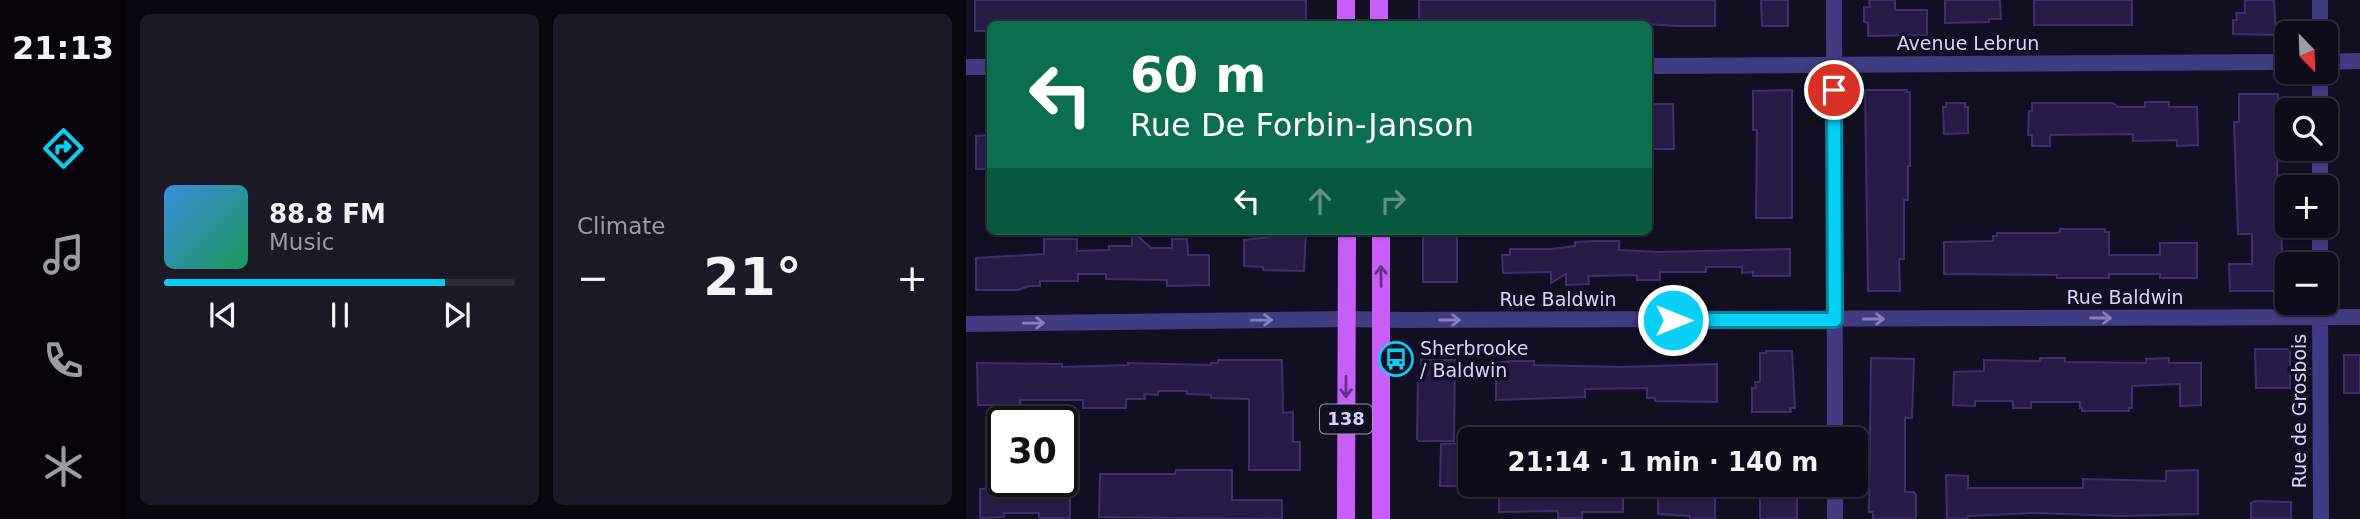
<!DOCTYPE html>
<html lang="en">
<head>
<meta charset="utf-8">
<style>
  body { margin:0; font-family:"DejaVu Sans",sans-serif; background:#1c1927; color:#f1f3f6; height:100vh; display:flex; flex-direction:column; font-size:26px; white-space:nowrap }
  * { box-sizing:border-box; margin:0 }
  p { font-size:23px; color:#9b9ba2 }
  .icon { flex:none; width:38px; height:38px; fill:none; stroke:currentColor; stroke-width:2; stroke-linecap:round; stroke-linejoin:round }
  .map { position:relative; flex:1; overflow:hidden }
  .drawer { display:flex; flex-direction:column; gap:14px; padding:14px; background:#08060e; width:840px }
  .drawer>* { flex:none }
  .top-card { position:absolute; left:21px; top:21px; width:665px; height:214px; border-radius:10px; box-shadow:0 2px 5px #0004,0 0 0 2px #2e2b39; background:#0b6e4f; color:#fff; overflow:hidden }
  .needle { width:46px; rotate:157deg }
  .tools { position:absolute; left:1309px; top:21px; display:grid; gap:14px }
  .tools a { display:grid; place-items:center; width:63px; height:63px; border-radius:10px; background:#0e0b1a; box-shadow:0 2px 5px #0004,0 0 0 2px #2e2b39; font-size:35px }
  .speed { position:absolute; left:21px; top:406px; display:flex; gap:14px; font-size:35px; font-weight:700; text-align:center }
  .speed>* { display:grid; place-content:center; width:91px; height:91px; border-radius:50%; background:#0e0b1a; box-shadow:0 2px 5px #0004,0 0 0 2px #2e2b39; line-height:1 }
  .speed .limit { border:4px solid #111; border-radius:10px; background:#fff; color:#111 }
  .pin { position:absolute; display:grid; place-items:center; width:60px; height:60px; color:#fff; margin:-30px; border:4px solid #fff; border-radius:50%; box-shadow:0 2px 7px #0007 }
  .me { position:absolute; width:77px; margin:-38px; rotate:90deg; stroke-linejoin:round; filter:drop-shadow(0 0 5px #0008) }
  .turn { display:flex; align-items:center; gap:24px; height:147px; padding:0 28px; font-size:32px }
  .turn .icon { width:91px; height:91px; stroke-width:2.5 }
  .turn b { display:block; font-size:49px; line-height:60px }
  .lanes { display:flex; align-items:center; height:66px; padding:0 28px; background:#0003; justify-content:center; gap:35px; direction:ltr }
  .lanes .off { opacity:.35 }
  .big { font-size:52px; font-weight:800; line-height:1.1 }
  .drawer .widget { flex:1; display:flex; flex-direction:column; justify-content:center; gap:10px; min-width:0; padding:0 24px; border-radius:10px; background:#1c1927 }
  .song { display:flex; align-items:center; gap:21px }
  .cover { width:84px; height:84px; border-radius:10px; background:linear-gradient(135deg,hsl(210 70% 55%),hsl(150 70% 35%)) }
  .played { height:7px; border-radius:4px; background:linear-gradient(90deg,#07cff5 80%,#2e2b39 80%) }
  .keys { display:flex; justify-content:space-around; direction:ltr }
  .heat { display:flex; justify-content:space-between; align-items:center; font-size:38px; direction:ltr }
  .drawer .tiles { flex:1; display:grid; gap:14px; grid-template-columns:repeat(2,1fr) }
  .trip { position:absolute; left:492px; top:427px; width:410px; height:70px; border-radius:10px; background:#0e0b1a; box-shadow:0 2px 5px #0004,0 0 0 2px #2e2b39; font-weight:800; line-height:70px; text-align:center }
  main { display:flex; flex:1; min-height:0 }
  .dock { display:flex; flex-direction:column; width:126px; justify-content:space-around; align-items:center; background:#06040a; color:#9b9ba2 }
  .dock .icon { width:49px; height:49px }
  .dock .on { color:#07cff5 }
  .dock b { font-size:32px; color:#f1f3f6 }
  .map>svg:first-child { display:block }
  .building { fill:#261b44; stroke:#3f2e6f; stroke-width:2 }
  .lines { fill:none; stroke-linecap:round; stroke-linejoin:round }
  .minor { stroke:#423b81; stroke-width:16 }
  .primary { stroke:#c95dfa; stroke-width:18 }
  .oneway { stroke:#653284 }
  .oneway2 { stroke:#867fb9 }
  .route-casing { stroke:#05879f; stroke-width:18 }
  .route { stroke:#07cff5; stroke-width:12 }
  .labels { text-anchor:middle; stroke-width:7; stroke-linejoin:round; paint-order:stroke }
  .shield { fill:#130f23; stroke:#9e98bc; stroke-width:2 }
  .shield-label { font-size:18px; font-weight:bold; fill:#dad2fe }
  .street-label { font-size:19px; fill:#dad2fe; stroke:#130f23 }
  .poi-label { font-size:19px; fill:#dad2fe; stroke:#130f23; text-anchor:start }
</style>
</head>
<body>
<main>
<nav class="dock">
<b>21:13</b>
<svg class="icon on" aria-label="directions" viewBox="0 0 24 24"><path d="M12 3l9 9-9 9-9-9zM9 14v-3h6M13 9l2 2-2 2"/></svg>
<svg class="icon" aria-label="music" viewBox="0 0 24 24"><path d="M9 18V5l10-2v13"/><circle cx="6" cy="18" r="3"/><circle cx="16" cy="16" r="3"/></svg>
<svg class="icon" aria-label="phone" viewBox="0 0 24 24"><path d="M5 4h4l2 5-3 2q2 4 5 5l2-3 5 2v4C11 20 4 13 5 4z"/></svg>
<svg class="icon" aria-label="climate" viewBox="0 0 24 24"><path d="M12 3v18M4 7l16 10M4 17L20 7"/></svg>
</nav>
<section class="drawer">
<div class="tiles">
<div class="widget">
<div class="song"><i class="cover"></i><div><b>88.8 FM</b><p>Music</p></div></div>
<div class="played"></div>
<div class="keys"><svg class="icon" aria-label="previous" viewBox="0 0 24 24"><path d="M18 5L8 12l10 7zM5 5v14"/></svg><svg class="icon" aria-label="pause" viewBox="0 0 24 24"><path d="M8 5v14M16 5v14"/></svg><svg class="icon" aria-label="next" viewBox="0 0 24 24"><path d="M6 5l10 7-10 7zM19 5v14"/></svg></div>
</div>
<div class="widget"><p>Climate</p>
<div class="heat"><a>−</a><b class="big">21°</b><a>+</a></div>
</div>
</div>
</section>
<div class="map">
<svg width="1394" height="519" viewBox="0 0 1394 519">
  <rect width="100%" height="100%" fill="#130f23"/>
  <path class="building" d="M9,0H340V24L93,22V24H24V31H9Z
    M453,0H749V26H710L682,24V22H617V24H456V20H453Z
    M795,0H822V26H796Z
    M903,0H929V10H961V35L902,36V23L898,22V7H904Z
    M979,0H1034L1035,19H1023V22L979,23Z
    M1068,0H1166V25H1068Z
    M1279,0H1308L1310,35L1267,34V20H1271L1270,13H1279Z
    M826,90V218H790L791,130H787V91Z
    M899,90H941L940,92H944V166H942V200H938V259H933L934,291H902Z
    M1273,94H1312L1311,202H1314L1315,214L1317,291H1264L1263,264H1286V234H1272L1268,122H1273Z
    M1179,102H1203V107H1231L1232,145L1211,146V140L1167,141V134L1084,135V146H1066V135H1062L1063,111H1066V103H1147L1152,107H1179Z
    M980,103H999V107H1002V133L978,134L977,107H980Z
    M682,104H707L708,149H682Z
    M24,135V169H10V136Z
    M1094,229H1139V232H1143V255H1194V243H1231V278H1194V274H1143V278H1091V275L978,274V242L1027,241V236H1031V233H1090L1094,232Z
    M166,231L185,248H206V239H221L222,255H243V285L201,286V280L140,279V274H112V281H74V286H63L52,290H10V258L78,254V239H111V251L143,250V246H166Z
    M304,231H340L338,271L297,270V267L278,266V240L304,237Z
    M457,231H491V282H457Z
    M630,241H653V250L694,252L824,249V276H787V272L776,273V267H740V272H694V280H671V275L622,276L623,284L600,285V274L585,283V272L537,273L536,255H544V249H585L609,246V242Z
    M1289,349H1324V388H1290Z
    M800,351H826L829,408H824L825,412H786V388H790L789,382H794V353H800Z
    M1378,355H1394V393H1378Z
    M905,358L948,359L946,418H939V492H948L950,495V517L948,519H907V512H903Z
    M1074,358H1099V362L1180,363V359L1203,358V363H1235V405L1214,406V384L1166,386V408H1163V411H1116V408H1114V402H1065V408H1047V401H1009V406L987,405L988,372L1018,371V360L1074,361Z
    M252,360H316L317,413L327,412V442H334V470H283V399L245,398V395L221,394V391H192V395L178,394L179,399H160V408H117V400H54V405H12L11,363L96,364V367L162,365V363L245,365V363H252Z
    M455,360H489L488,441H453L451,439L452,375H456Z
    M546,361H568V365L656,367L751,364V402L689,401V398H681V388L619,389V397L530,400V363Z
    M504,443V486H474L475,444Z
    M210,470H266V500H316V519L133,517L134,474H209Z
    M1232,470V514L1155,516L1069,513L1002,516L1001,519H981L980,475L1002,476V488H1117V479L1200,481V471Z
    M88,481H104V518H73V513H38V517L14,518V489L48,488L54,486L88,488Z
    M533,485H579V494H616L619,485H657V512H616V518H592V511L533,512Z
    M692,485L749,488V519H724V516L692,514Z
    M794,485H831V519H794Z
    M1289,501L1325,502V519H1285V503Z"/>
  <g class="lines">
    <path class="minor" d="M868,0L869,439
      M1354,0V33
      M1360,62L1394,61
      M682,66L1321,62
      M0,67H24
      M1354,110V72
      M1354,187V149
      M1354,264V226
      M1354,303L1355,519
      M0,324L380,319L437,320L1394,317
      M869,485V519"/>
    <path class="primary" d="M380,0V24
      M413,24V0
      M380,519L381,231
      M415,519V231"/>
  </g>
  <defs><path id="oneway-shaft" d="M-6 0H5M1.5-3L5.5 0L1.5 3" fill="none" stroke-width="1.6" stroke-linecap="round" stroke-linejoin="round" transform="scale(1.75)"/></defs>
  <g class="oneway">
    <use href="#oneway-shaft" transform="translate(415 276) rotate(-91)"/>
    <use href="#oneway-shaft" transform="translate(380 387) rotate(90)"/>
  </g>
  <g class="oneway2">
    <use href="#oneway-shaft" transform="translate(1135 318)"/>
    <use href="#oneway-shaft" transform="translate(908 319)"/>
    <use href="#oneway-shaft" transform="translate(296 320) rotate(-1)"/>
    <use href="#oneway-shaft" transform="translate(484 320)"/>
    <use href="#oneway-shaft" transform="translate(68 323) rotate(-1)"/>
  </g>
  <g class="lines">
    <g class="route-casing">
      <path id="route" d="M707,320H869L868,90"/>
    </g>
    <use href="#route" class="route"/>
  </g>
  <defs>
    <g id="bus-ring" transform="scale(1.75)"><circle r="9.5" fill="#130f23" stroke="#07cff5" stroke-width="1.5"/><path d="M-5-6H5V4H4V6H2V4H-2V6H-4V4H-5ZM-3.5-4V0h7V-4ZM-3.5 1.2v1.5H-2V1.2ZM2 1.2v1.5H3.5V1.2Z" fill="#07cff5"/></g>
  </defs>
  <g fill-rule="evenodd">
    <use href="#bus-ring" x="430" y="359"/>
  </g>
  <g class="labels">
    <rect class="shield" x="354" y="404.5" width="52" height="29" rx="5"/>
    <g class="shield-label">
      <text x="380" y="425">138</text>
    </g>
    <g class="street-label">
      <text x="1002" y="50">Avenue Lebrun</text>
      <text x="1159" y="304">Rue Baldwin</text>
      <text x="592" y="306">Rue Baldwin</text>
      <text transform="translate(1333 411) rotate(-90)" y="7">Rue de Grosbois</text>
    </g>
    <g class="poi-label">
      <text x="454" y="355">Sherbrooke<tspan x="454" dy="22">/ Baldwin</tspan></text>
    </g>
  </g>
</svg>
<div class="tools">
<a><svg class="needle" viewBox="-14 -14 28 28"><path d="M0-13l5 13h-10z" fill="#e53935"/><path d="M0 13l5-13h-10z" fill="#9b9ba2"/></svg></a>
<a><svg class="icon" aria-label="search" viewBox="0 0 24 24"><circle cx="10" cy="10" r="6"/><path d="M15 15l6 6"/></svg></a>
<a>+</a>
<a>−</a>
</div>
<div class="speed"><div class="limit">30</div></div>
<div class="pin" style="left:868px;top:90px;background:#d93025"><svg class="icon" aria-label="arrive" viewBox="0 0 24 24"><path d="M6 21V4h12l-3 4 3 4H6"/></svg></div>
<svg class="me" style="left:707px;top:320px" viewBox="-20 -20 40 40"><circle r="17" fill="#07cff5" stroke="#fff" stroke-width="3"/><path d="M0-11L8 9 0 5-8 9z" fill="#fff"/></svg>
<div class="trip">21:14 · 1 min · 140 m</div>
<div class="top-card">
<div class="turn"><svg class="icon" aria-label="left" viewBox="0 0 24 24"><path d="M17 20v-9H6M10 6l-5 5 5 5"/></svg><div><b>60 m</b>Rue De Forbin-Janson</div></div>
<div class="lanes"><svg class="icon" aria-label="left" viewBox="0 0 24 24"><path d="M17 20v-9H6M10 6l-5 5 5 5"/></svg><svg class="icon off" aria-label="ahead" viewBox="0 0 24 24"><path d="M12 20V5M6 11l6-6 6 6"/></svg><svg class="icon off" aria-label="right" viewBox="0 0 24 24"><path d="M7 20v-9h11M14 6l5 5-5 5"/></svg></div>
</div>
</div>
</main>
</body>
</html>
